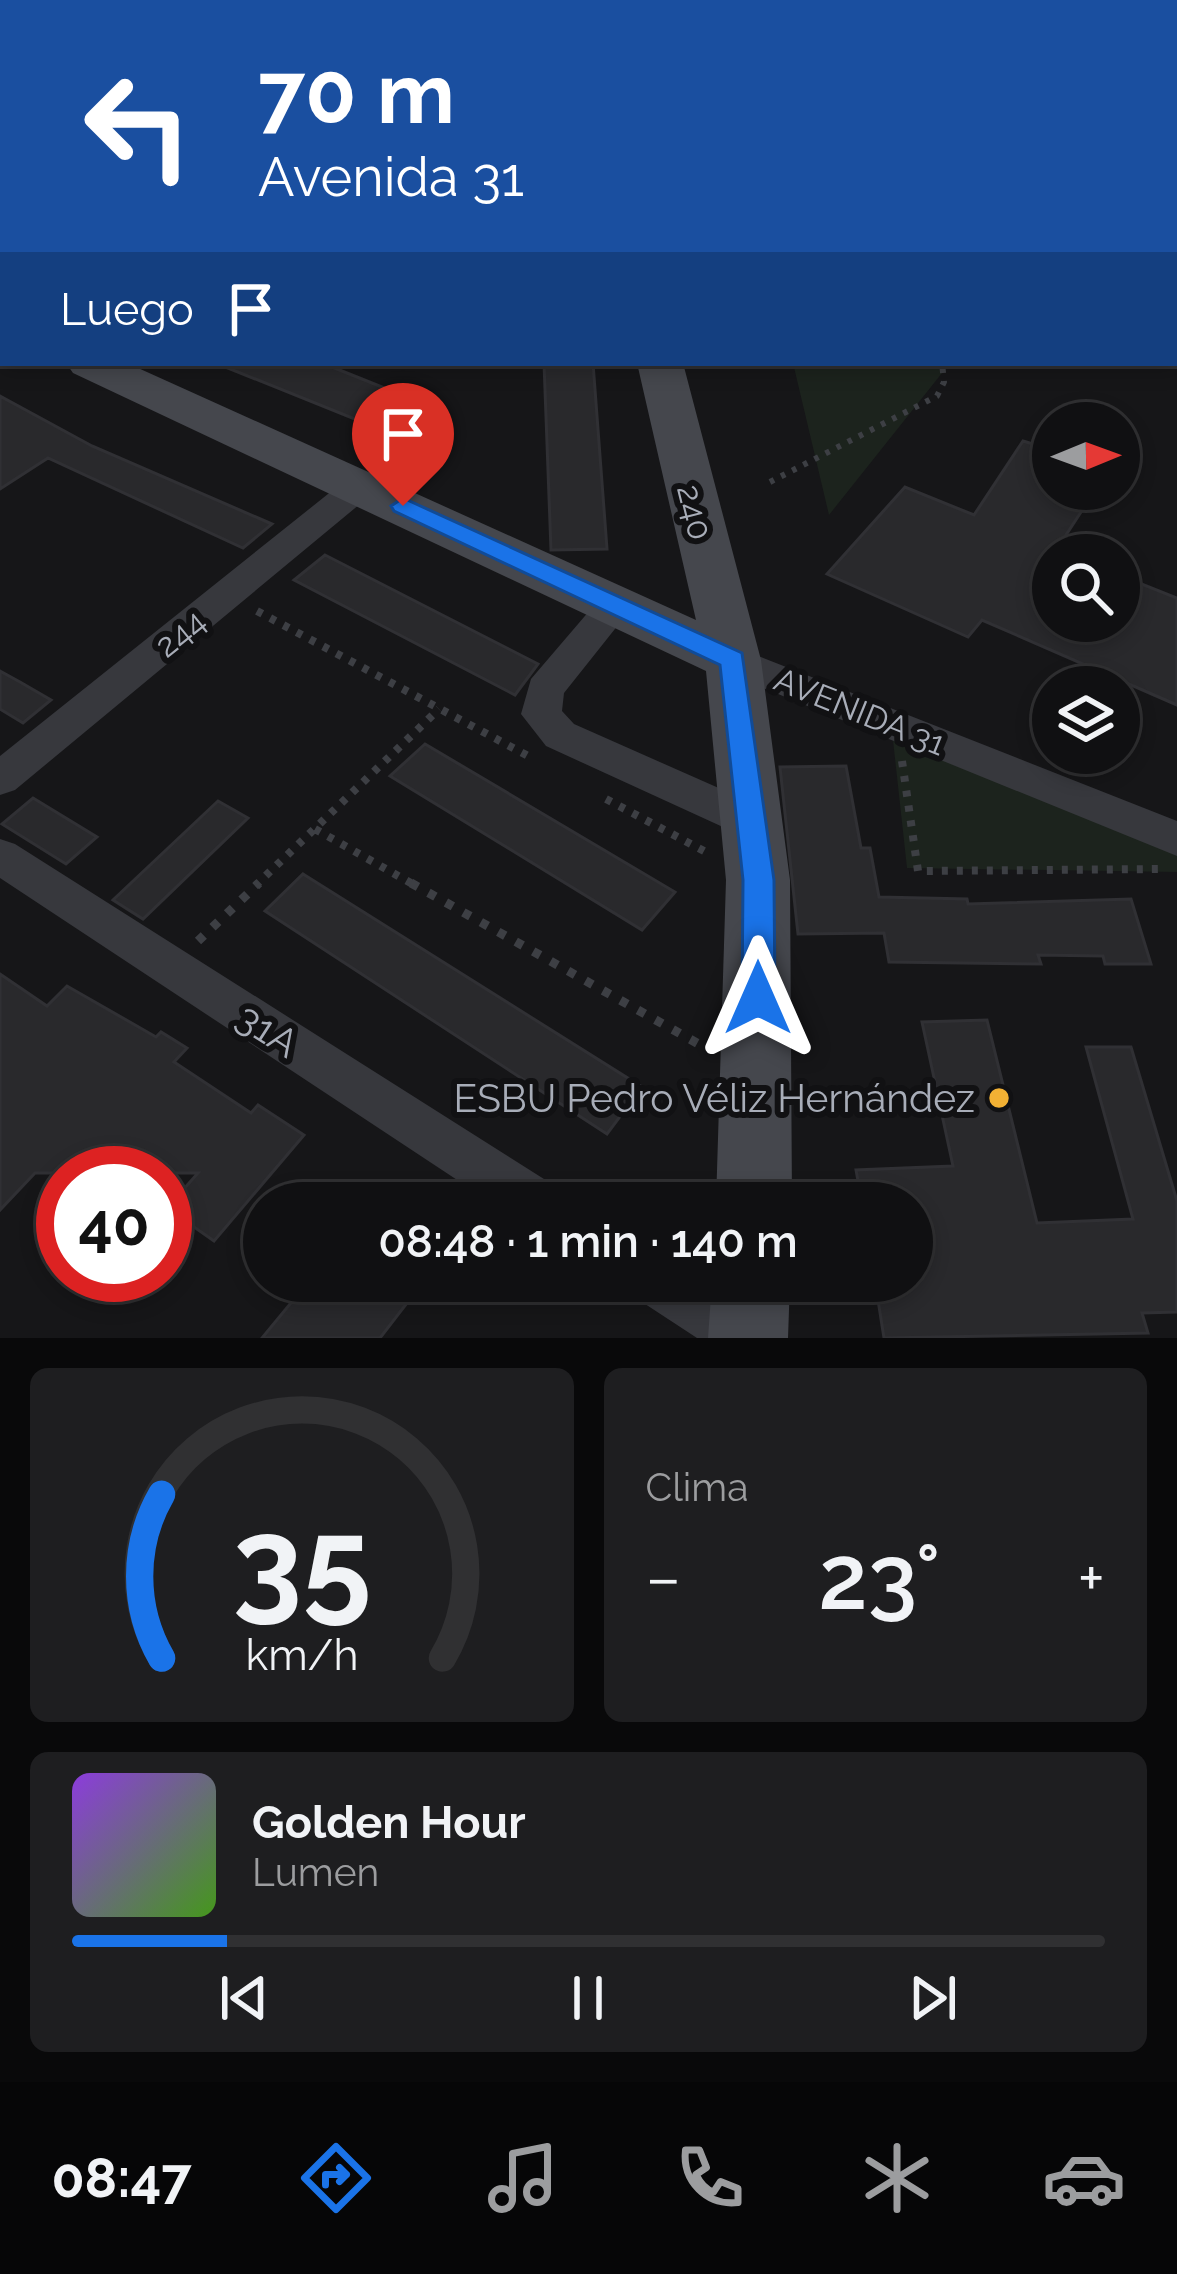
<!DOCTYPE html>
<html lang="es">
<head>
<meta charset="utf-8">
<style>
  body { margin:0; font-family:Raleway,sans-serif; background:#1e1e20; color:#f1f3f6; height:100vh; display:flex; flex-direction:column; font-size:45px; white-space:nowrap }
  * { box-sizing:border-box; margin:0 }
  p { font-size:39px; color:#9c9d9f }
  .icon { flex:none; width:66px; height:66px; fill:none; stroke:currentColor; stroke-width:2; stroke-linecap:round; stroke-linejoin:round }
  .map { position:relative; height:1338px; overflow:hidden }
  .sheet { display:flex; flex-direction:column; gap:30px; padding:30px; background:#09090a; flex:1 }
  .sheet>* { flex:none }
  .guide { position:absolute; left:0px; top:0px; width:1179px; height:366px; box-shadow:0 6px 18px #0003,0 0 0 3px #303032; background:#1a4fa0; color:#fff; overflow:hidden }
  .needle { width:78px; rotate:89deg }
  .fabs { position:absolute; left:1032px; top:402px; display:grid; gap:24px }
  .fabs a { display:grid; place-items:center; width:108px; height:108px; border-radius:50%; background:#101012; box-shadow:0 6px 18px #0003,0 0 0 3px #303032; font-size:60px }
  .speed { position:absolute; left:36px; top:1146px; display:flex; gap:24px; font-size:60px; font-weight:700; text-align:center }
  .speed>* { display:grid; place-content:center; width:156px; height:156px; border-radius:50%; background:#101012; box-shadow:0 6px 18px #0003,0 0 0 3px #303032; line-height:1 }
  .speed .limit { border:18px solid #d22; background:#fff; color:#111 }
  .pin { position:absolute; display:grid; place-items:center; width:102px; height:102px; color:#fff; margin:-123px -51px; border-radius:50% 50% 50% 0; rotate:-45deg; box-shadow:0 0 12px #0007 }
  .pin .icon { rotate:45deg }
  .me { position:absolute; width:132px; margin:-66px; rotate:0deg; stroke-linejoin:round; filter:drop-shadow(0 0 9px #0008) }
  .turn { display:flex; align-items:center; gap:42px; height:252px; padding:0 60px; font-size:54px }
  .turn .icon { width:156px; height:156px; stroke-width:2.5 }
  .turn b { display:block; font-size:84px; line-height:102px }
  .then { display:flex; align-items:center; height:114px; padding:0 60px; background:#0003; gap:24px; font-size:45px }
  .big { font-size:90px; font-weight:600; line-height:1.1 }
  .sheet .card { flex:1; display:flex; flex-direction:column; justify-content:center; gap:18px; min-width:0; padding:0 42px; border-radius:18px; background:#1e1e20 }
  .sheet .dial { align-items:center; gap:0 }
  .dial svg { height:312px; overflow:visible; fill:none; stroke:#303032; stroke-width:7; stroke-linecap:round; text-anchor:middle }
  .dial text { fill:#f1f3f6; stroke:none }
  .song { display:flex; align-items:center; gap:36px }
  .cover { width:144px; height:144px; border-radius:18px; background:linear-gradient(135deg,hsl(270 70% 55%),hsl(100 70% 35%)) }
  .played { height:12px; border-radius:6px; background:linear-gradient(90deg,#1a73e8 15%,#303032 15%) }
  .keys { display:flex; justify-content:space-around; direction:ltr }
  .heat { display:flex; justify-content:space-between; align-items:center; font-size:66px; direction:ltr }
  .sheet .tiles { flex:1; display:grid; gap:30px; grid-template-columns:1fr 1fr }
  .card:last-child { grid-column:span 2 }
  .trip { position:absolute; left:243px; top:1182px; width:690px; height:120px; border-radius:60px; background:#101012; box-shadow:0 6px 18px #0003,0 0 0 3px #303032; font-weight:600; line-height:120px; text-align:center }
  .tabs { display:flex; height:192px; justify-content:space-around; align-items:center; background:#060607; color:#9c9d9f }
  .tabs .icon { width:84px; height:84px }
  .tabs .active { color:#1a73e8 }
  .tabs b { font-size:54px; color:#f1f3f6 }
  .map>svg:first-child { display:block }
  .green { fill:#1c231d }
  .building { fill:#29292c; stroke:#303034; stroke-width:3 }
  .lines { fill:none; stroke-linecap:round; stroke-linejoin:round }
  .path-far2 { stroke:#3d3f44; stroke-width:6; stroke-dasharray:4.5 8; stroke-linecap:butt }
  .path-far1 { stroke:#3d3f44; stroke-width:8; stroke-dasharray:6 9; stroke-linecap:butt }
  .path { stroke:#3d3f44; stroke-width:9; stroke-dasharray:8 12; stroke-linecap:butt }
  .lane { fill:#37383d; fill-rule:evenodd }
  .street { fill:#37383d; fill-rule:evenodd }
  .secondary { fill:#45474d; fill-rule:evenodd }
  .route { fill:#1a73e8; stroke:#114b97; stroke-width:3 }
  .poi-dot { fill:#f2b134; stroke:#111113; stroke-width:4.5 }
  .labels { text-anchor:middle; stroke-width:12; stroke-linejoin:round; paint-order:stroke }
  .street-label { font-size:33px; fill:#a8adb8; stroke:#111113 }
  .near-street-label { font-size:39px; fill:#a8adb8; stroke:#111113 }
  .near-poi-label { font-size:39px; fill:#a8adb8; stroke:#111113; text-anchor:end }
</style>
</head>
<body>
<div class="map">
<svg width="1177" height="1338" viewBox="0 0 1177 1338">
  <rect width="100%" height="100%" fill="#161618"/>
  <path class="green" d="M793,363H950L829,515Z
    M892,731L1177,842V872L907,868Z"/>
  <path class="building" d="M322,363L422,403L387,432L218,364Z
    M544,363H593L607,549L551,550Z
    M0,396L92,446L272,524L243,548L48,458L0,489Z
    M1023,441L1053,450V489H1096L1053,555V621H1119V575L1177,598V705L982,620L968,637L827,574L905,487L974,515Z
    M325,555L538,664L515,695L294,580Z
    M0,671L20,682L51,700L23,723L0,709Z
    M425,744L675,892L642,930L390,776Z
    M846,766L861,848H870L879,897L967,899L968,904L1131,899L1151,964H1105L1103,956L1038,955L1041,964L889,962L884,933L798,934L780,767Z
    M33,798L97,837L66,864L2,824Z
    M218,801L248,818L143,919L113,900Z
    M303,874L642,1087L607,1134L265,911Z
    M0,974L47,1006L67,986L156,1037L161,1032L187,1048L174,1062L251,1113L258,1105L304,1135L214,1241L167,1208L198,1173H35L0,1210Z
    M987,1020L1037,1223L1133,1219L1086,1047H1131L1177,1201V1312L1142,1313L1148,1333L884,1338L875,1281H912V1203H862L856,1170L953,1166L922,1022Z
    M309,1281H424L380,1338H262Z"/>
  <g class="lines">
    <path class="path-far2" d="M770,482L937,396L944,382L942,363"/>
    <path class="path-far1" d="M257,611L530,757
      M902,761L918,871L1158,869
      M606,799L704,851
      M315,829L416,886
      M255,886L439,709"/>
    <path class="path" d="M411,883L704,1047
      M198,941L259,883"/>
    <path class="lane" d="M111,0H130L133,3H114Z"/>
    <path class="street" d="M645,0H675L677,3H647Z
      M984,0H1017L1019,3H986Z
      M1176,35H1177V50H1176Z
      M1176,269H1177V288H1176Z
      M360,475L372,478L377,486L372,494L15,790L0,795V756L348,478Z
      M615,592L628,596L634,605L564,693L562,711L574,724L766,809L772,821L766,833L751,838L736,833L546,746L521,714L531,679L602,596Z
      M733,646L1177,821V856L719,670L714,660L719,650Z
      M0,839L15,844L555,1186L563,1203H492L0,878Z
      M631,1281H707L766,1318L774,1338H697L639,1300Z"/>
    <path class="secondary" d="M0,307H3V335H0Z
      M66,363H127L696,620L637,363H683L761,660L790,880L792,1203H716L726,880L706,671L73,373Z
      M712,1281H790L788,1338H708Z"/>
  </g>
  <path class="route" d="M403,498L742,653L774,880L775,998L770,1008L758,1012L746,1008L742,998L743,880L720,665L394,511L391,506Z"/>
  <circle class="poi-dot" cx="999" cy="1098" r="12"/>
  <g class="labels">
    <g class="street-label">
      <text transform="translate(695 512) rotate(76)" y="12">240</text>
      <text transform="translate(180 633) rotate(-39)" y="12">244</text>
      <text transform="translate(860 711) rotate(22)" y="12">AVENIDA 31</text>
    </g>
    <g class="near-street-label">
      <text transform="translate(268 1030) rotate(33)" y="14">31A</text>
    </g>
    <g class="near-poi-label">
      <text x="975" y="1112">ESBU Pedro Véliz Hernández</text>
    </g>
  </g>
</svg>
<div class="fabs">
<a><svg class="needle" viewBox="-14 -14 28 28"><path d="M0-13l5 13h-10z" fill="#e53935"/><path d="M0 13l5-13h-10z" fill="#9c9d9f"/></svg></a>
<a><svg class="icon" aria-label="search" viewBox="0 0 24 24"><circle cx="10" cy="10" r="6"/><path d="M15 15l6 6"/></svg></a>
<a><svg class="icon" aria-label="layers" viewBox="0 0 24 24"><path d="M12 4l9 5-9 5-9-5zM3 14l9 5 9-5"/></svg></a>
</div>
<div class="speed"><div class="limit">40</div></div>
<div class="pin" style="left:403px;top:506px;background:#d93025"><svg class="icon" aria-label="arrive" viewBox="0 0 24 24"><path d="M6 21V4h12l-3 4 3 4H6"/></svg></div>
<svg class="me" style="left:758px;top:998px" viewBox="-20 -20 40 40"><path d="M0-17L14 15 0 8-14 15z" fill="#1a73e8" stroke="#fff" stroke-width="4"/></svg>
<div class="trip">08:48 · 1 min · 140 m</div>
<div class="guide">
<div class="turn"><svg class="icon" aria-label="left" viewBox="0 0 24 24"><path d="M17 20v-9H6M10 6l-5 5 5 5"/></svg><div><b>70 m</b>Avenida 31</div></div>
<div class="then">Luego<svg class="icon" aria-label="arrive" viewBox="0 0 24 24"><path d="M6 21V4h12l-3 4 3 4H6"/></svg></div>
</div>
</div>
<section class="sheet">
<div class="tiles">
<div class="card dial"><svg viewBox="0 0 100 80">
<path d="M14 69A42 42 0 1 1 86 69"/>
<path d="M14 69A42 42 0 0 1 14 27" stroke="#1a73e8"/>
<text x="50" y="56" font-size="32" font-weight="700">35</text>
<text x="50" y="72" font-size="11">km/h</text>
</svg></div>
<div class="card"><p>Clima</p>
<div class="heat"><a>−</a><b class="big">23°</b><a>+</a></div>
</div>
<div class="card">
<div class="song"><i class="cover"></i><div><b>Golden Hour</b><p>Lumen</p></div></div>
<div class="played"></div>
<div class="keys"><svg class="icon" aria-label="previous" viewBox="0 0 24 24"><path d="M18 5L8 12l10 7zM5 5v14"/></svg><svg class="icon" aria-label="pause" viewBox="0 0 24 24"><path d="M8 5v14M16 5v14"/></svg><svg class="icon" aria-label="next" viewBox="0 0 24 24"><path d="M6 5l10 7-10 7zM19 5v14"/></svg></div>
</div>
</div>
</section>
<nav class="tabs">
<b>08:47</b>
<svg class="icon active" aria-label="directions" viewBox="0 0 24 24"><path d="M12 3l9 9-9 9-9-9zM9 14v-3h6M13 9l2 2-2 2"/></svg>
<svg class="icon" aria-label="music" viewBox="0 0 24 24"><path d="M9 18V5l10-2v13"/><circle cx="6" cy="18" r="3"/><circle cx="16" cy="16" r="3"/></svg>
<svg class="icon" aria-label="phone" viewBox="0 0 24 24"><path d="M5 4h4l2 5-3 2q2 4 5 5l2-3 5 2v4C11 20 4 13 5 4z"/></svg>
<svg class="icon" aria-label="climate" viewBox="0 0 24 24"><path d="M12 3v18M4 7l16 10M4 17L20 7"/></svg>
<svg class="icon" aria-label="car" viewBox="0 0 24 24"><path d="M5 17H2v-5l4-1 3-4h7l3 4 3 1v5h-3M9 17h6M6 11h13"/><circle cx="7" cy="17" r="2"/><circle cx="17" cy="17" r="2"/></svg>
</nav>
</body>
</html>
